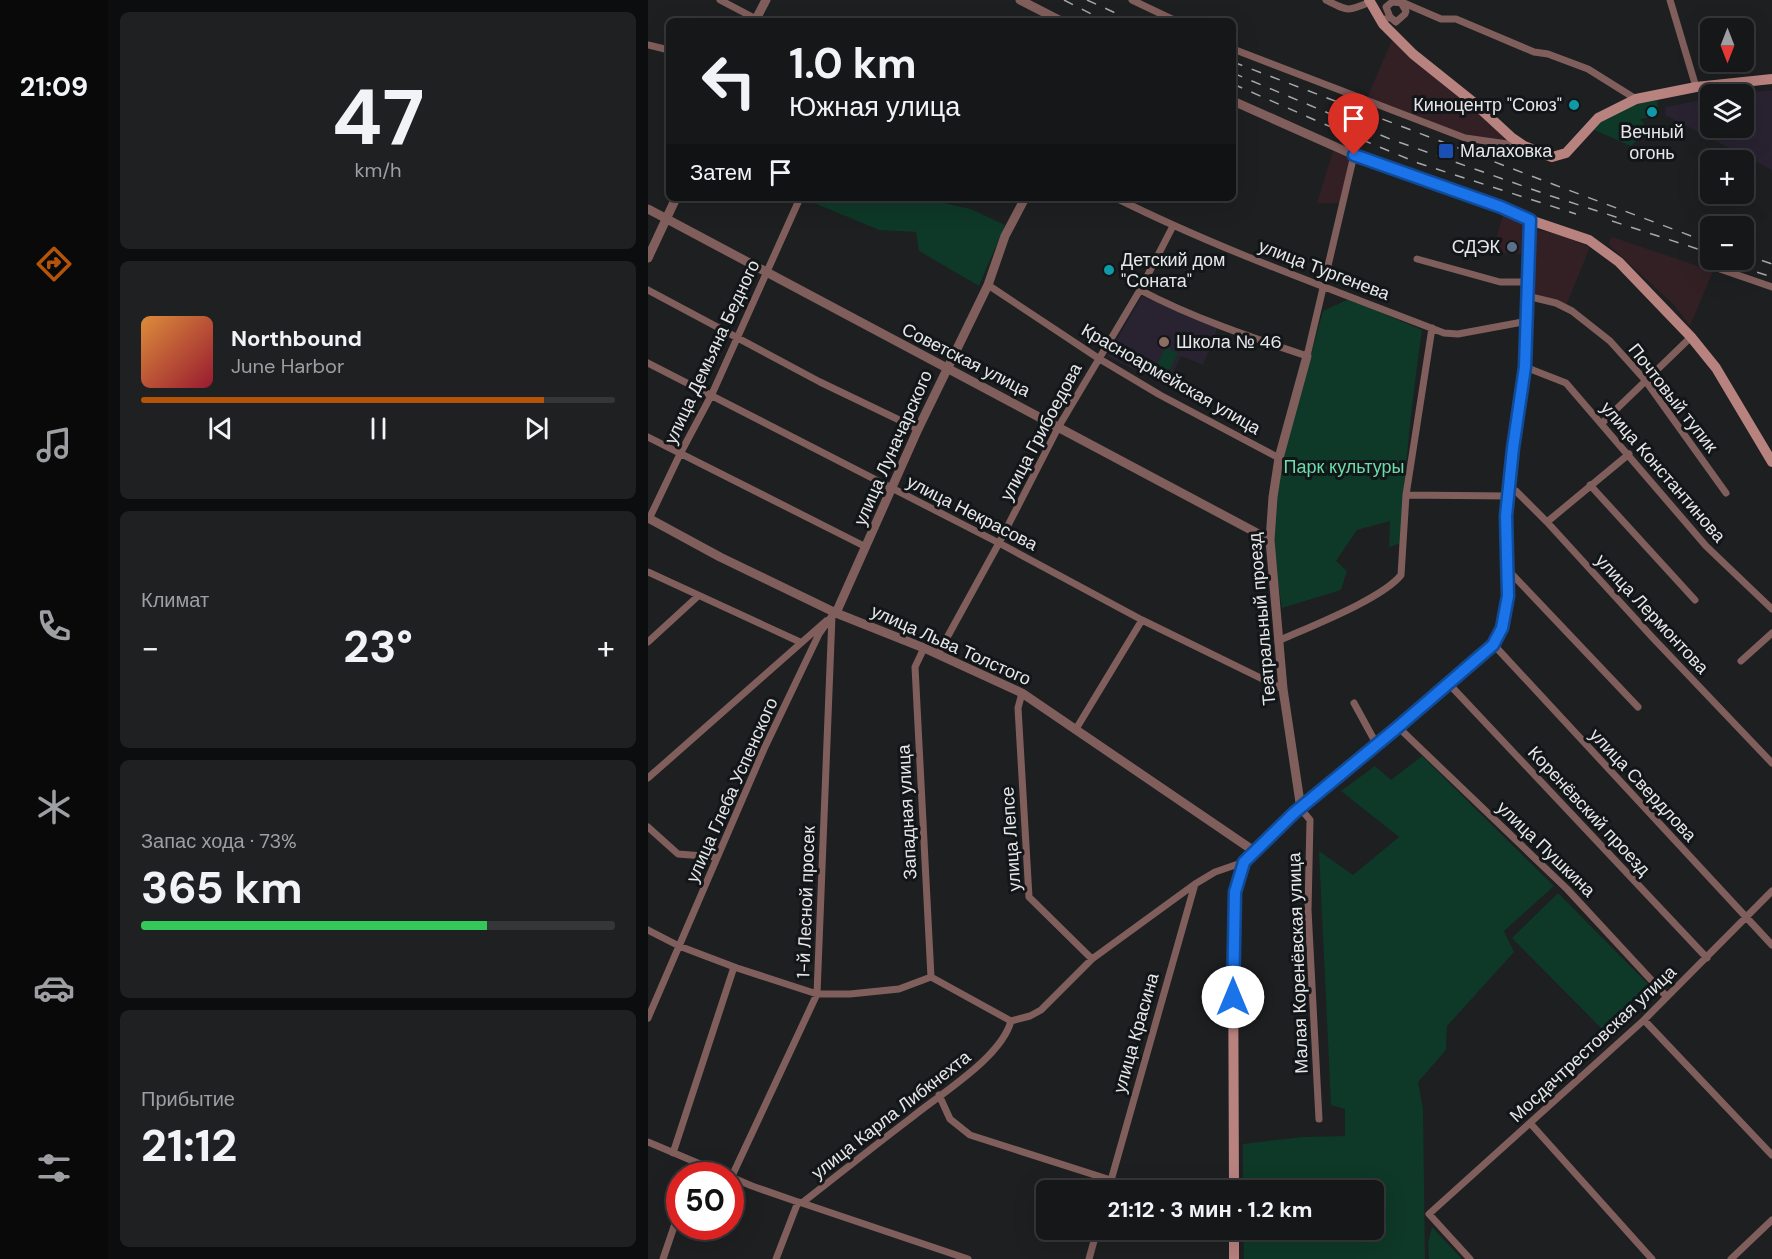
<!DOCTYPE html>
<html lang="ru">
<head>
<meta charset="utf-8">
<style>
  body { margin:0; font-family:"DM Sans",sans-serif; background:#1f2022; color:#f1f3f6; height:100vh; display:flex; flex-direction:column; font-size:22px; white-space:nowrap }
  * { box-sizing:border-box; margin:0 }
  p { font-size:20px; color:#9e9fa2 }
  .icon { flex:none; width:33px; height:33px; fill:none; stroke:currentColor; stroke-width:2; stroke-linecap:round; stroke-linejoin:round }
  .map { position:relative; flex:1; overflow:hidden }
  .panel { display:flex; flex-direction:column; gap:12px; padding:12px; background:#0c0d0e; width:540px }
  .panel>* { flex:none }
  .banner { position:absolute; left:18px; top:18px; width:570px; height:183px; border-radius:9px; box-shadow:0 6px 24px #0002,0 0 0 2px #353638; background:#161719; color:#f1f3f6; overflow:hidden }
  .needle { width:39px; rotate:180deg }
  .controls { position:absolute; left:1052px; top:18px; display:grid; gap:12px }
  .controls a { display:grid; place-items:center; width:54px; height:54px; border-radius:9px; background:#161719; box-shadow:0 6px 24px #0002,0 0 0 2px #353638; font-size:30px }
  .speed { position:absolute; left:18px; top:1162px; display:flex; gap:12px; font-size:30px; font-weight:700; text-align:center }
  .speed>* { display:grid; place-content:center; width:78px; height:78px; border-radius:50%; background:#161719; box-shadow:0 6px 24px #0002,0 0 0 2px #353638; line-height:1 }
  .speed .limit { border:9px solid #d22; background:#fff; color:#111 }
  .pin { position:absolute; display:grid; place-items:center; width:51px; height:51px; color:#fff; margin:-62px -26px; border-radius:50% 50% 50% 0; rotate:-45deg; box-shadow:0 0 6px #0007 }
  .pin .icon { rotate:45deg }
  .me { position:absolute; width:66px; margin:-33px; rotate:0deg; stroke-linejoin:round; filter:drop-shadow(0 0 4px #0008) }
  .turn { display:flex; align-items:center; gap:21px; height:126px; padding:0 24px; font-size:27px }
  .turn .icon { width:78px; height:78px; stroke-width:2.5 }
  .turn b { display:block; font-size:42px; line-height:51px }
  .then { display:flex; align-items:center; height:57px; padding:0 24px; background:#0003; gap:12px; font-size:22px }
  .big { font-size:45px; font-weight:700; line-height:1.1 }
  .panel .tile { flex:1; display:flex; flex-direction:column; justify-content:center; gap:9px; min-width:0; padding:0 21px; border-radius:9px; background:#1f2022 }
  .panel .dial { align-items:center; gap:0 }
  .dial b { font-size:78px; line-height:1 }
  .song { display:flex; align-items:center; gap:18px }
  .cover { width:72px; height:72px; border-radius:9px; background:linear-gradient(135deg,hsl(30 70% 55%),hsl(350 70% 35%)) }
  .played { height:6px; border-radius:3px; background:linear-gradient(90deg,#b45309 85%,#353638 85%) }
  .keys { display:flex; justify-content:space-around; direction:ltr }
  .heat { display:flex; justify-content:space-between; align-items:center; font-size:33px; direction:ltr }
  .charge { height:9px; border-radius:4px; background:linear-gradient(90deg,#34c759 73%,#353638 0) }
  .trip { position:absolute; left:388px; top:1180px; width:348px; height:60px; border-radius:9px; background:#161719; box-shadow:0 6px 24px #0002,0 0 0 2px #353638; font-weight:700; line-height:60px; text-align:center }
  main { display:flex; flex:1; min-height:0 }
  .tabs { display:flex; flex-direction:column; width:108px; justify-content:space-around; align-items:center; background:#09090a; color:#9e9fa2 }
  .tabs .icon { width:42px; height:42px }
  .tabs .selected { color:#b45309 }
  .tabs b { font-size:27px; color:#f1f3f6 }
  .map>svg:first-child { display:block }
  .commercial { fill:#322025 }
  .education { fill:#292231 }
  .green { fill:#0e3827 }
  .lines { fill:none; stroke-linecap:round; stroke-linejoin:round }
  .minor { stroke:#805e5c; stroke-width:7 }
  .tertiary { stroke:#805e5c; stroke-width:9 }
  .secondary { stroke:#b8827f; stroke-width:10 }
  .rail { stroke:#a7a8aa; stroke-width:1.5; stroke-dasharray:10 10; stroke-linecap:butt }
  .route-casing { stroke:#114b97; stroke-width:15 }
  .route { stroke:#1a73e8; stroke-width:10 }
  .culture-dot { fill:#0f9aa8; stroke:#131618; stroke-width:2 }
  .transit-dot { fill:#1a4fb4; stroke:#131618; stroke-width:2 }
  .service-dot { fill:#5c6f8a; stroke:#131618; stroke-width:2 }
  .education-dot { fill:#8d6e63; stroke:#131618; stroke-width:2 }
  .labels { text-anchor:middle; stroke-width:6; stroke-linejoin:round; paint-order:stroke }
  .poi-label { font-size:18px; fill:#e6e7e9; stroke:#131618; text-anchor:start }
  .street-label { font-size:18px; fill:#e6e7e9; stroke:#131618 }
  .park-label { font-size:18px; fill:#6adeaa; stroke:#131618 }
</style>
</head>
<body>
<main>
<nav class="tabs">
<b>21:09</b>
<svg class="icon selected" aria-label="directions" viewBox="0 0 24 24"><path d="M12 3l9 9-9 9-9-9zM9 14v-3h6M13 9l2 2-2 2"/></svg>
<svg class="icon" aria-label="music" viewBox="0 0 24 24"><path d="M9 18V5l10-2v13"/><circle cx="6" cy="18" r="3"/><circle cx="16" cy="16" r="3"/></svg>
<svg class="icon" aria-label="phone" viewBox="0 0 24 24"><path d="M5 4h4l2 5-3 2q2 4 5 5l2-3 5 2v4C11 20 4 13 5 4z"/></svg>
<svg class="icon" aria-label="climate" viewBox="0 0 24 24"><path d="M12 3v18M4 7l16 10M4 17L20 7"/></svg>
<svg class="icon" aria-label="car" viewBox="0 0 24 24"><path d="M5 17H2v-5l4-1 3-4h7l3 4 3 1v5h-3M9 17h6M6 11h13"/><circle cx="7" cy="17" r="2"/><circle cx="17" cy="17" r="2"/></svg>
<svg class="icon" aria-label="filters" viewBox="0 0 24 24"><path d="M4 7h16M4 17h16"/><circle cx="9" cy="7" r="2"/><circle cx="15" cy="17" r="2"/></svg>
</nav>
<section class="panel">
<div class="tile dial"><b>47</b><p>km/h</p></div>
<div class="tile">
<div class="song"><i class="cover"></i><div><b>Northbound</b><p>June Harbor</p></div></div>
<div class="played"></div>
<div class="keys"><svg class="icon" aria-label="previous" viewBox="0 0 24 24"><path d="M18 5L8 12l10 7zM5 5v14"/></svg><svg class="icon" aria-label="pause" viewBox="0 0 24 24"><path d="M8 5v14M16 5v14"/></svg><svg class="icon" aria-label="next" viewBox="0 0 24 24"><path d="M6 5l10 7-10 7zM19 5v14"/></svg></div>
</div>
<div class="tile"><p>Климат</p>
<div class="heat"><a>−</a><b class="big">23°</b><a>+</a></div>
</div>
<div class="tile"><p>Запас хода · 73%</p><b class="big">365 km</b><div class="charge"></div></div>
<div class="tile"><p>Прибытие</p><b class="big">21:12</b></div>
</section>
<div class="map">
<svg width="1124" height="1259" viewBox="0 0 1124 1259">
  <rect width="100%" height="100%" fill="#1d1f21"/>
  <path class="commercial" d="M744,40L822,103L864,144L817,137L719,98Z
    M685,151L702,158L692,203H669Z
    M855,215L874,225L876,254L844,253Z
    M887,230L906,233L942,247L918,306L883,295Z
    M964,237L1065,271L1042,326L1026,305L960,244Z"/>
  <path class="education" d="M1124,90V170L1017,115L1018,107L1062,98V128H1095V94H1086Z
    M494,296L570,327L555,365L533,356L519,386L459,356Z"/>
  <path class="green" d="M1010,97L1009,116L992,119L1000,129L983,146L944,129C963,111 985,102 1010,97Z
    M154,198H272L323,209L357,225L331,286L271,251L268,232L231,230Z
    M701,299L774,330C764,401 756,471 753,543L741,547L742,521L709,530L688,561L699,571L693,590L634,608L625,551V508L636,455L675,311Z
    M518,347L530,353L517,380L505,374Z
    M774,756L906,886L856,931L866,952L799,1026L798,1050L770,1082L775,1109L777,1259H596L595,1230H726V1191H595V1144L654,1137L697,1136V1109L683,1105L671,851L705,875L751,837L693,791L727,766L743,780Z
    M910,893L1001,985L954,1029L864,938Z
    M784,1227L814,1259H781L780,1243Z"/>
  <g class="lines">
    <path class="minor" d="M72,0L112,21
      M484,0L528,21
      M678,0C700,11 699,12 722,2
      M1022,0L1048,87
      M742,17L748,22L757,14L758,11L753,3
      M733,21L742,17L738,7L744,2L756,3L793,19H808L886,52L900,54L940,69L988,99
      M0,45L21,50
      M585,49L817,138L874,146
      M468,198C574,251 686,290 796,333L810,334L880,321
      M769,259L852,282H880
      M1069,268L1124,287
      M679,270L706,155
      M340,285L450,358L512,395L631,458
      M0,290L172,382L270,429
      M492,290C545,318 602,337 659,356L675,288
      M879,296L908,303L924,311L962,341L997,380L1078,493
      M0,363L351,543L494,620L635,689
      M877,367L918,383L1058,546L1124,609
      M954,423L1043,337
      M0,437L218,547
      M942,485L1047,600
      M860,488L868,491L899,522L1004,637L1124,763
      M758,495L859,496
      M1,519L32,454L64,394L152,198
      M899,522L981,454
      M860,570L990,707
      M0,572L152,642
      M630,641C661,627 734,599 753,575L758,495L784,328
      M0,642L49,597
      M845,644L1124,945
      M276,648L267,667L283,977
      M290,654L351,543L411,426L492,290L525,226
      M1093,661L1124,633
      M801,684L1059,958
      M374,693L370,708L381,897L444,959
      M706,703L729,745
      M750,727L919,889L1019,997
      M428,729L494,620
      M0,778L178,621
      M653,809L662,820L660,910L671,1119
      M0,827L30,854L69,857
      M0,930L31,946L89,968L169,994H202L251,989L283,977L363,1021
      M0,1018L116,749L171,634L183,617
      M996,1020L1124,1155
      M363,1021L382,1016L393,1010L444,959L547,884L567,872L596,862
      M291,1095L302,1119L322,1135L497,1191
      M882,1123L1004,1259
      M0,1142L104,1186L150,1202
      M25,1153L86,967
      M42,1176L47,1162
      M84,1176L169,994L184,616L188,613
      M460,1191L547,884
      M154,1203L320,1259
      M15,1259L32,1209
      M128,1259L150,1202L154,1203C190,1175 226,1146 263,1118C292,1094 353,1058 363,1021
      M441,1259L449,1230
      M822,1259L781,1214L996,1020L1124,891
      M1083,1259L1124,1220"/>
    <path class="tertiary" d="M372,0L413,21
      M107,21L118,0
      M585,101L706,155L853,207L882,220
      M0,209L622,540
      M0,258L28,198
      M0,518L72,557L188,613L276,648L374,693L606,851
      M188,613L270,429L340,285L357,236L377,198
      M653,809L635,689L622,540L625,497L631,458L659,356"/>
    <path class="secondary" d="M721,0L735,24L765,54L825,102L863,137L876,146L904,157L918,153L950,118L988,99L1048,87L1124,79
      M586,1191L585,926L588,883L596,862L606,851L646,813L750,727L845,644L854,629L860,596L858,516L877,367L882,220L941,240L971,262L1043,337L1068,368L1124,462
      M586,1259V1230"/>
    <path class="rail" d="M416,0L457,21
      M439,0L485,21
      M585,62L907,185L1062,243
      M585,73L742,139L903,196L974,219
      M585,84L676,124L770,163L928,214
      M964,221L1062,253
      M1095,254L1124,264
      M1071,260L1124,277"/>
  </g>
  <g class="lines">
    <g class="route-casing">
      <path id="route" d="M585,997L587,892L596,862L646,813L750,727L845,645L854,628L860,596L858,516L865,448L877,367L882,220L853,207L706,155"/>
    </g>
    <use href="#route" class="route"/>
  </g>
  <g class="culture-dot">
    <circle cx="926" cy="105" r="6"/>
    <circle cx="1004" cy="112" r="6"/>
    <circle cx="461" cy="270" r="6"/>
  </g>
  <rect class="transit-dot" x="790" y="143" width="16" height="16" rx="3"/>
  <circle class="service-dot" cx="864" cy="247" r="6"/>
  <circle class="education-dot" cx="516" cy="342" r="6"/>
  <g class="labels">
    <g class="poi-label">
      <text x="914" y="111" text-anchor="end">Киноцентр "Союз"</text>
      <text x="1004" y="138" text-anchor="middle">Вечный<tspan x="1004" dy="21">огонь</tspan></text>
      <text x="812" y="157">Малаховка</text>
      <text x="852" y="253" text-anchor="end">СДЭК</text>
      <text x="473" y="266">Детский дом<tspan x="473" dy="21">"Соната"</tspan></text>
      <text x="528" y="348">Школа № 46</text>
    </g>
    <g class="street-label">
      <text transform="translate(676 270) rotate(21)" y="6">улица Тургенева</text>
      <text transform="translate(64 352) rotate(-65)" y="6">улица Демьяна Бедного</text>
      <text transform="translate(318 360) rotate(27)" y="6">Советская улица</text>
      <text transform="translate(523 379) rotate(30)" y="6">Красноармейская улица</text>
      <text transform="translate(1025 398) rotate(52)" y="6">Почтовый тупик</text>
      <text transform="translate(393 432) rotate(-62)" y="6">улица Грибоедова</text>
      <text transform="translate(245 448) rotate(-66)" y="6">улица Луначарского</text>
      <text transform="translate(1015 472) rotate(49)" y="6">улица Константинова</text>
      <text transform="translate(324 513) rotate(27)" y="6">улица Некрасова</text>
      <text transform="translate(1004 614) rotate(47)" y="6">улица Лермонтова</text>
      <text transform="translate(614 619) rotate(-95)" y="6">Театральный проезд</text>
      <text transform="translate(303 645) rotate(24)" y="6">улица Льва Толстого</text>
      <text transform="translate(995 785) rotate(47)" y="6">улица Свердлова</text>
      <text transform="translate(84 790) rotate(-66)" y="6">улица Глеба Успенского</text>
      <text transform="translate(941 811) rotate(47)" y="6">Коренёвский проезд</text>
      <text transform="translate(259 812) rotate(-93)" y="6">Западная улица</text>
      <text transform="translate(363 839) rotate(-94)" y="6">улица Лепсе</text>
      <text transform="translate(898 849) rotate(44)" y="6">улица Пушкина</text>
      <text transform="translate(158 902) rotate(-88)" y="6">1-й Лесной просек</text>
      <text transform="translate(650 963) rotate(-92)" y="6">Малая Коренёвская улица</text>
      <text transform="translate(488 1033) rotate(-74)" y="6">улица Красина</text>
      <text transform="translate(945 1044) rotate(-43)" y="6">Мосдачтрестовская улица</text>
      <text transform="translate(243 1115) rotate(-38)" y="6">улица Карла Либкнехта</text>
    </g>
    <g class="park-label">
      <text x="696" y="473">Парк культуры</text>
    </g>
  </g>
</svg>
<div class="controls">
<a><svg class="needle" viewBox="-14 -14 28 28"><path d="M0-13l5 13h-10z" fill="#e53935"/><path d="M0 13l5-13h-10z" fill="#9e9fa2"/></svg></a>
<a><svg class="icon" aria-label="layers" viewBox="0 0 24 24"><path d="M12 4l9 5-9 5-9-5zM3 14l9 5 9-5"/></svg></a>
<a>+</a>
<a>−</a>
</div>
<div class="speed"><div class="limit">50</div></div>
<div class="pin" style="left:706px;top:155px;background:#d93025"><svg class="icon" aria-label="arrive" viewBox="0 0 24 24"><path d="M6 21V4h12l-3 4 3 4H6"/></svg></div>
<svg class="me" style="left:585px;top:997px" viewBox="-20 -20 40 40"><circle r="19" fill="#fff"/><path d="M0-13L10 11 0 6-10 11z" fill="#1a73e8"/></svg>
<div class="trip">21:12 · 3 мин · 1.2 km</div>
<div class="banner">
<div class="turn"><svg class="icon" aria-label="left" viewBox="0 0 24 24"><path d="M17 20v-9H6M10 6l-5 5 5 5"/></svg><div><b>1.0 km</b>Южная улица</div></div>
<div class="then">Затем<svg class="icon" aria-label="arrive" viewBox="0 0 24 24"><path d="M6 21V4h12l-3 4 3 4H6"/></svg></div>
</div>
</div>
</main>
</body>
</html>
